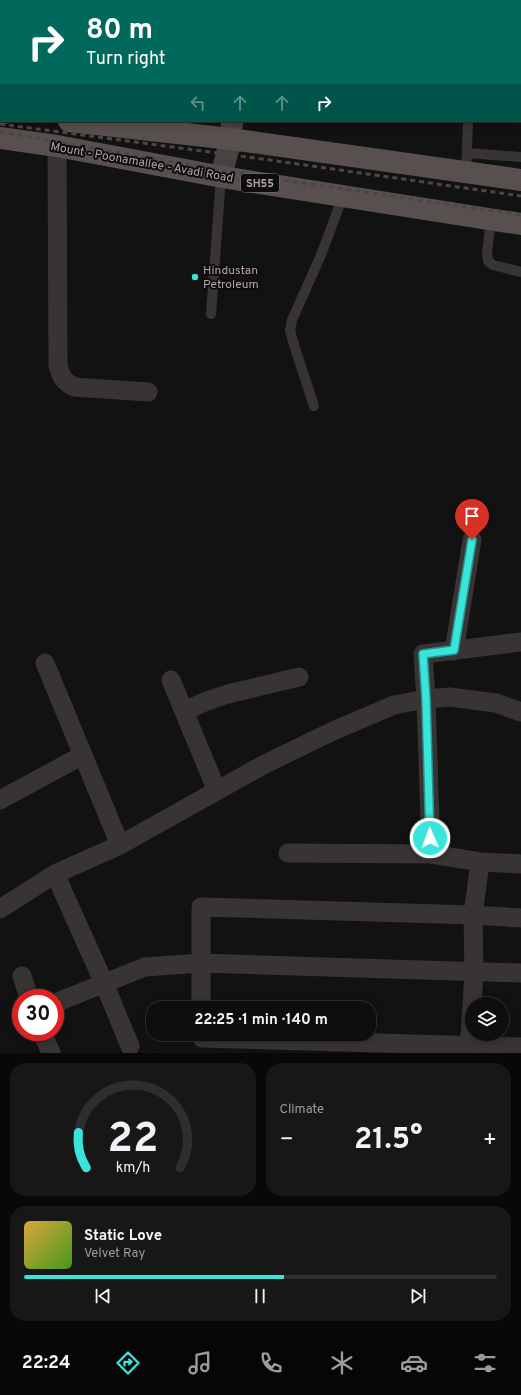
<!DOCTYPE html>
<html lang="en">
<head>
<meta charset="utf-8">
<style>
  body { margin:0; font-family:Overpass,sans-serif; background:#171717; color:#f1f3f6; height:100vh; display:flex; flex-direction:column; font-size:15px; white-space:nowrap }
  * { box-sizing:border-box; margin:0 }
  p { font-size:13px; color:#9b9c9e }
  .icon { flex:none; width:22px; height:22px; fill:none; stroke:currentColor; stroke-width:2; stroke-linecap:round; stroke-linejoin:round }
  .map { position:relative; height:1053px; overflow:hidden }
  .drawer { display:flex; flex-direction:column; gap:10px; padding:10px; background:#080808; flex:1 }
  .drawer>* { flex:none }
  .top-card { position:absolute; left:0px; top:0px; width:521px; height:122px; box-shadow:0 2px 10px #0003,0 0 0 1px #2e2e2e; background:#00695c; color:#fff; overflow:hidden }
  .buttons { position:absolute; left:465px; top:997px; display:grid; gap:8px }
  .buttons a { display:grid; place-items:center; width:44px; height:44px; border-radius:50%; background:#0e0e0e; box-shadow:0 2px 10px #0003,0 0 0 1px #2e2e2e; font-size:20px }
  .speed { position:absolute; left:12px; top:989px; display:flex; gap:8px; font-size:20px; font-weight:700; text-align:center }
  .speed>* { display:grid; place-content:center; width:52px; height:52px; border-radius:50%; background:#0e0e0e; box-shadow:0 2px 10px #0003,0 0 0 1px #2e2e2e; line-height:1 }
  .speed .limit { border:6px solid #d22; background:#fff; color:#111 }
  .pin { position:absolute; display:grid; place-items:center; width:34px; height:34px; color:#fff; margin:-41px -17px; border-radius:50% 50% 50% 0; rotate:-45deg; box-shadow:0 0 4px #0007 }
  .pin .icon { rotate:45deg }
  .me { position:absolute; width:44px; margin:-22px; rotate:358deg; stroke-linejoin:round; filter:drop-shadow(0 0 3px #0008) }
  .turn { display:flex; align-items:center; gap:14px; height:84px; padding:0 20px; font-size:18px }
  .turn .icon { width:52px; height:52px; stroke-width:2.5 }
  .turn b { display:block; font-size:28px; line-height:34px }
  .lanes { display:flex; align-items:center; height:38px; padding:0 20px; background:#0003; justify-content:center; gap:20px; direction:ltr }
  .lanes .off { opacity:.35 }
  .big { font-size:30px; font-weight:700; line-height:1.1 }
  .drawer .tile { flex:1; display:flex; flex-direction:column; justify-content:center; gap:6px; min-width:0; padding:0 14px; border-radius:16px; background:#171717 }
  .drawer .dial { align-items:center; gap:0 }
  .dial svg { height:104px; overflow:visible; fill:none; stroke:#2e2e2e; stroke-width:7; stroke-linecap:round; text-anchor:middle }
  .dial text { fill:#f1f3f6; stroke:none }
  .song { display:flex; align-items:center; gap:12px }
  .cover { width:48px; height:48px; border-radius:6px; background:linear-gradient(135deg,hsl(40 70% 55%),hsl(100 70% 35%)) }
  .played { height:4px; border-radius:2px; background:linear-gradient(90deg,#39e4da 55%,#2e2e2e 55%) }
  .keys { display:flex; justify-content:space-around; direction:ltr }
  .heat { display:flex; justify-content:space-between; align-items:center; font-size:22px; direction:ltr }
  .drawer .tiles { flex:1; display:grid; gap:10px; grid-template-columns:1fr 1fr }
  .tile:last-child { grid-column:span 2 }
  .trip { position:absolute; left:146px; top:1001px; width:230px; height:40px; border-radius:16px; background:#0e0e0e; box-shadow:0 2px 10px #0003,0 0 0 1px #2e2e2e; font-weight:700; line-height:40px; text-align:center }
  .tabs { display:flex; height:64px; justify-content:space-around; align-items:center; background:#060606; color:#9b9c9e }
  .tabs .icon { width:28px; height:28px }
  .tabs .active { color:#39e4da }
  .tabs b { font-size:18px; color:#f1f3f6 }
  .map>svg:first-child { display:block }
  .lines { fill:none; stroke-linecap:round; stroke-linejoin:round }
  .lane { stroke:#383433; stroke-width:10 }
  .street { stroke:#383433; stroke-width:19 }
  .secondary { stroke:#484141; stroke-width:22 }
  .primary { stroke:#57504f; stroke-width:22 }
  .rail { stroke:#4d4646; stroke-width:3; stroke-dasharray:5 4; stroke-linecap:butt }
  .route-casing { stroke:#25948e; stroke-width:10 }
  .route { stroke:#39e4da; stroke-width:7 }
  .poi-dot { fill:#39e4da; stroke:#0e0d0d; stroke-width:1.5 }
  .labels { text-anchor:middle; stroke-width:4; stroke-linejoin:round; paint-order:stroke }
  .shield { fill:#0e0d0d; stroke:#827777; stroke-width:1 }
  .shield-label { font-size:11px; font-weight:bold; fill:#b3a4a5 }
  .street-label { font-size:12px; fill:#b3a4a5; stroke:#0e0d0d }
  .poi-label { font-size:12px; fill:#b3a4a5; stroke:#0e0d0d; text-anchor:start }
</style>
</head>
<body>
<div class="map">
<svg width="521" height="1053" viewBox="0 0 521 1053">
  <rect width="100%" height="100%" fill="#131212"/>
  <g class="lines">
    <path class="lane" d="M467,153L521,157
      M466,172L468,121
      M491,219L487,253L488,261L493,265L521,272
      M211,314L221,176
      M314,406L295,348L290,331L292,320L321,255L343,196"/>
    <path class="street" d="M57,146L58,365C61,377 63,381 74,387L148,392
      M454,651L472,540
      M45,663L120,845
      M171,680L217,791
      M184,711L207,701L228,694L299,677
      M0,800L83,755
      M288,853L431,854L480,862L521,864
      M431,854L426,699L423,654L521,642
      M55,874L104,983L130,1046
      M0,909L55,874L120,845L263,765L333,731L394,705L426,699L450,697L496,703L521,712
      M22,976L29,998
      M55,1003L145,967L201,963L521,973
      M201,1008V907L473,915L521,918
      M42,1032L51,1053
      M202,1038L521,1047
      M469,1053L474,973L473,915L480,862"/>
    <path class="secondary" d="M240,1V0
      M221,176L231,139L232,121"/>
    <path class="primary" d="M0,113L1,114
      M69,121L231,139L521,180
      M0,138L57,146L228,178L521,224"/>
    <path class="rail" d="M0,124L270,160L521,196
      M0,132L268,178L521,215"/>
  </g>
  <g class="lines">
    <g class="route-casing">
      <path id="route" d="M430,838L426,699L423,654L454,650L472,540"/>
    </g>
    <use href="#route" class="route"/>
  </g>
  <circle class="poi-dot" cx="195" cy="277" r="4"/>
  <g class="labels">
    <rect class="shield" x="241" y="174" width="38" height="18" rx="3"/>
    <g class="shield-label">
      <text x="260" y="187">SH55</text>
    </g>
    <g class="street-label">
      <text transform="translate(142 162) rotate(10)" y="4">Mount - Poonamallee - Avadi Road</text>
    </g>
    <g class="poi-label">
      <text x="203" y="274">Hindustan<tspan x="203" dy="14">Petroleum</tspan></text>
    </g>
  </g>
</svg>
<div class="buttons">
<a><svg class="icon" aria-label="layers" viewBox="0 0 24 24"><path d="M12 4l9 5-9 5-9-5zM3 14l9 5 9-5"/></svg></a>
</div>
<div class="speed"><div class="limit">30</div></div>
<div class="pin" style="left:472px;top:540px;background:#d93025"><svg class="icon" aria-label="arrive" viewBox="0 0 24 24"><path d="M6 21V4h12l-3 4 3 4H6"/></svg></div>
<svg class="me" style="left:430px;top:838px" viewBox="-20 -20 40 40"><circle r="17" fill="#39e4da" stroke="#fff" stroke-width="3"/><path d="M0-11L8 9 0 5-8 9z" fill="#fff"/></svg>
<div class="trip">22:25 · 1 min · 140 m</div>
<div class="top-card">
<div class="turn"><svg class="icon" aria-label="right" viewBox="0 0 24 24"><path d="M7 20v-9h11M14 6l5 5-5 5"/></svg><div><b>80 m</b>Turn right</div></div>
<div class="lanes"><svg class="icon off" aria-label="left" viewBox="0 0 24 24"><path d="M17 20v-9H6M10 6l-5 5 5 5"/></svg><svg class="icon off" aria-label="ahead" viewBox="0 0 24 24"><path d="M12 20V5M6 11l6-6 6 6"/></svg><svg class="icon off" aria-label="ahead" viewBox="0 0 24 24"><path d="M12 20V5M6 11l6-6 6 6"/></svg><svg class="icon" aria-label="right" viewBox="0 0 24 24"><path d="M7 20v-9h11M14 6l5 5-5 5"/></svg></div>
</div>
</div>
<section class="drawer">
<div class="tiles">
<div class="tile dial"><svg viewBox="0 0 100 80">
<path d="M14 69A42 42 0 1 1 86 69"/>
<path d="M14 69A42 42 0 0 1 8 42" stroke="#39e4da"/>
<text x="50" y="56" font-size="32" font-weight="700">22</text>
<text x="50" y="72" font-size="11">km/h</text>
</svg></div>
<div class="tile"><p>Climate</p>
<div class="heat"><a>−</a><b class="big">21.5°</b><a>+</a></div>
</div>
<div class="tile">
<div class="song"><i class="cover"></i><div><b>Static Love</b><p>Velvet Ray</p></div></div>
<div class="played"></div>
<div class="keys"><svg class="icon" aria-label="previous" viewBox="0 0 24 24"><path d="M18 5L8 12l10 7zM5 5v14"/></svg><svg class="icon" aria-label="pause" viewBox="0 0 24 24"><path d="M8 5v14M16 5v14"/></svg><svg class="icon" aria-label="next" viewBox="0 0 24 24"><path d="M6 5l10 7-10 7zM19 5v14"/></svg></div>
</div>
</div>
</section>
<nav class="tabs">
<b>22:24</b>
<svg class="icon active" aria-label="directions" viewBox="0 0 24 24"><path d="M12 3l9 9-9 9-9-9zM9 14v-3h6M13 9l2 2-2 2"/></svg>
<svg class="icon" aria-label="music" viewBox="0 0 24 24"><path d="M9 18V5l10-2v13"/><circle cx="6" cy="18" r="3"/><circle cx="16" cy="16" r="3"/></svg>
<svg class="icon" aria-label="phone" viewBox="0 0 24 24"><path d="M5 4h4l2 5-3 2q2 4 5 5l2-3 5 2v4C11 20 4 13 5 4z"/></svg>
<svg class="icon" aria-label="climate" viewBox="0 0 24 24"><path d="M12 3v18M4 7l16 10M4 17L20 7"/></svg>
<svg class="icon" aria-label="car" viewBox="0 0 24 24"><path d="M5 17H2v-5l4-1 3-4h7l3 4 3 1v5h-3M9 17h6M6 11h13"/><circle cx="7" cy="17" r="2"/><circle cx="17" cy="17" r="2"/></svg>
<svg class="icon" aria-label="filters" viewBox="0 0 24 24"><path d="M4 7h16M4 17h16"/><circle cx="9" cy="7" r="2"/><circle cx="15" cy="17" r="2"/></svg>
</nav>
</body>
</html>
